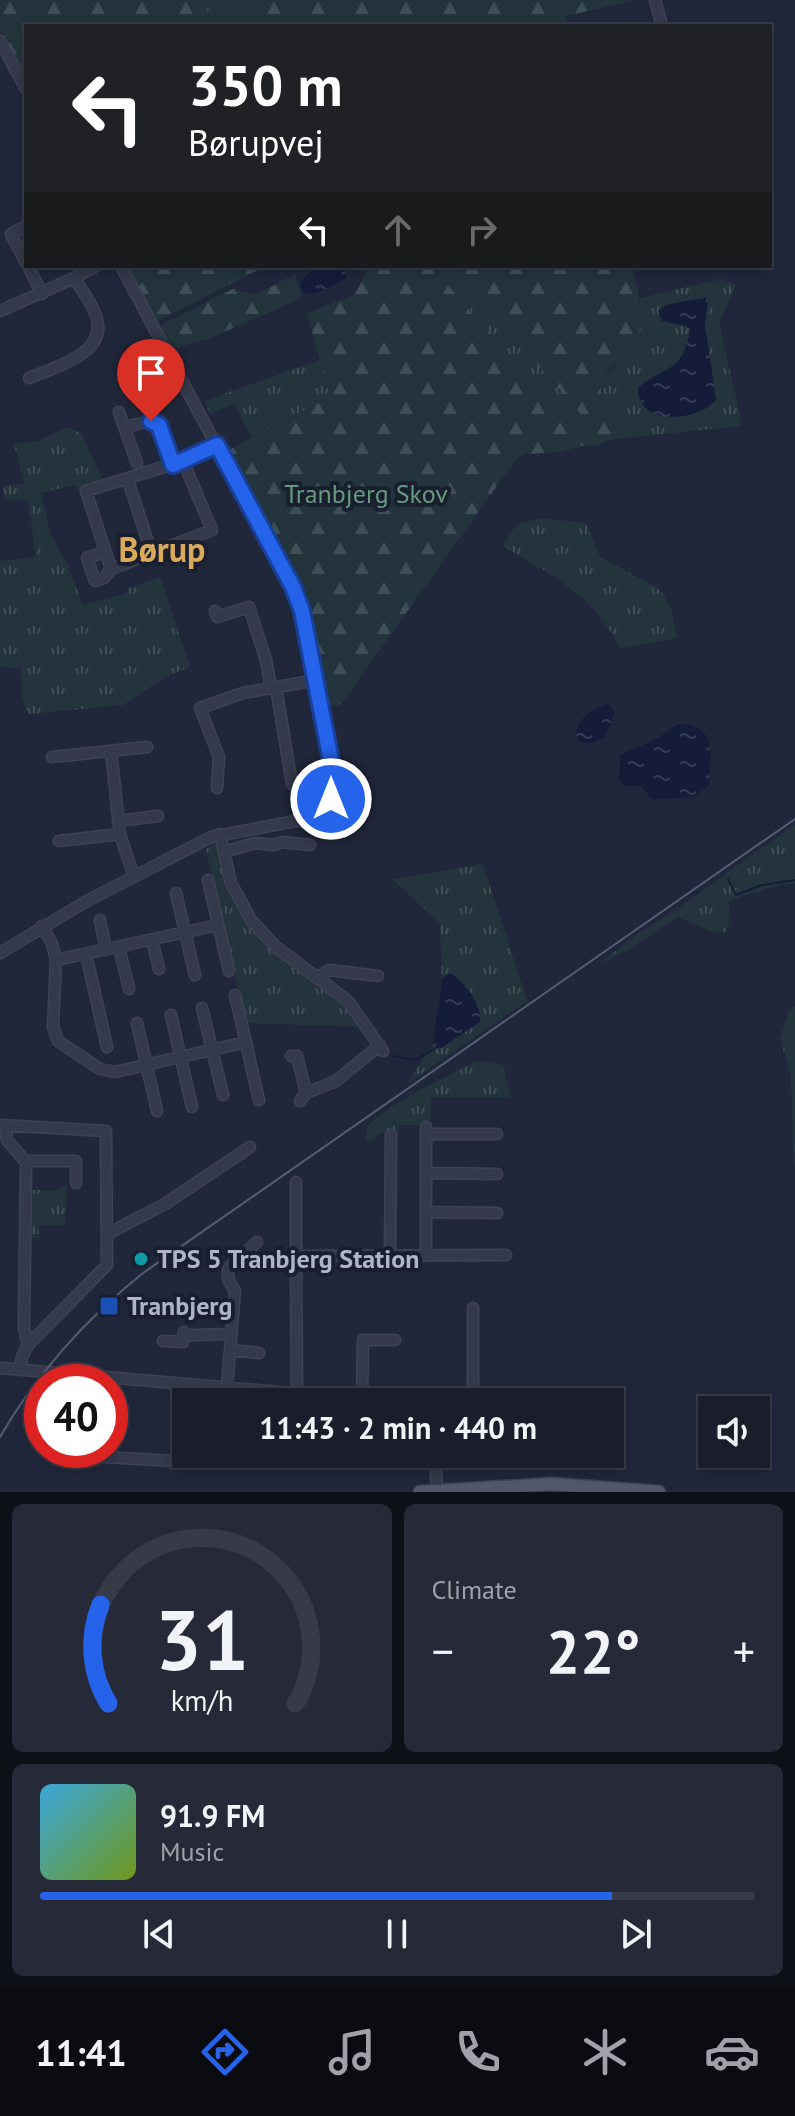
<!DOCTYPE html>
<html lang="en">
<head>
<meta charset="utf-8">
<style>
  body { margin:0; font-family:"PT Sans",sans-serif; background:#262a38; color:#f1f3f6; height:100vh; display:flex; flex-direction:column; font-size:30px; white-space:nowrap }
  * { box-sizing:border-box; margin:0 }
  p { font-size:26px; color:#9fa2a9 }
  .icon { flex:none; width:44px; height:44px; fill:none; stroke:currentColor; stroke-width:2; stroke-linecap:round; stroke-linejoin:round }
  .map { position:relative; height:1492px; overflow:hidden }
  .drawer { display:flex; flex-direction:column; gap:12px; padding:12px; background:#0e1018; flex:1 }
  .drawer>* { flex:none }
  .top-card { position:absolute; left:24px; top:24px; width:748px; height:244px; border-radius:0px; box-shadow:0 4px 12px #0003,0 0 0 2px #373b48; background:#202124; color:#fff; overflow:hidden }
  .controls { position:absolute; left:698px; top:1396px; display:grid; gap:16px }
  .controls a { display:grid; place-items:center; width:72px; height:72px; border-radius:0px; background:#191d2c; box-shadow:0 4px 12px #0003,0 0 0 2px #373b48; font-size:40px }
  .speed { position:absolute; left:24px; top:1364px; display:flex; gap:16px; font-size:40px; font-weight:700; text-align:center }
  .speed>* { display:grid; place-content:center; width:104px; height:104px; border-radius:50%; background:#191d2c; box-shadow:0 4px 12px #0003,0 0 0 2px #373b48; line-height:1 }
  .speed .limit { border:12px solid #d22; background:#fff; color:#111 }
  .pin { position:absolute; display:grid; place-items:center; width:68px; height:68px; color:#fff; margin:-82px -34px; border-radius:50% 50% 50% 0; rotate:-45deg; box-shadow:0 0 8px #0007 }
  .pin .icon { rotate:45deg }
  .me { position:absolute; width:88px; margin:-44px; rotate:0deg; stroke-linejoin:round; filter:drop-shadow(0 0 6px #0008) }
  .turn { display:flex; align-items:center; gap:28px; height:168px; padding:0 32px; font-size:36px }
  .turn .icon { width:104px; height:104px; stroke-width:2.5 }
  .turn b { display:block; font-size:56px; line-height:68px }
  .lanes { display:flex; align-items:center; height:76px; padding:0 32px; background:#0003; justify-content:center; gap:40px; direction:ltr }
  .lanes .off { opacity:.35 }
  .big { font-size:60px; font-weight:700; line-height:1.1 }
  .drawer .widget { flex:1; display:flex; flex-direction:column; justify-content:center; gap:12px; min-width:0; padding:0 28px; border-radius:12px; background:#262a38 }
  .drawer .dial { align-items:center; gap:0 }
  .dial svg { height:208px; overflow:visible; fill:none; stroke:#373b48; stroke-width:7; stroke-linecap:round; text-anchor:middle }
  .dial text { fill:#f1f3f6; stroke:none }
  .song { display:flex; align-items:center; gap:24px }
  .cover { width:96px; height:96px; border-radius:12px; background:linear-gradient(135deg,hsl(200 70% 55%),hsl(80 70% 35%)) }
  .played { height:8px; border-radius:4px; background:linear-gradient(90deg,#2563eb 80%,#373b48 80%) }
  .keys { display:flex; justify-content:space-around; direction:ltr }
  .heat { display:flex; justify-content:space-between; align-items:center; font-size:44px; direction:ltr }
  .drawer .tiles { flex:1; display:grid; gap:12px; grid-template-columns:1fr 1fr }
  .widget:last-child { grid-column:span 2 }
  .trip { position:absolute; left:172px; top:1388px; width:452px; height:80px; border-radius:0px; background:#191d2c; box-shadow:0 4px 12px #0003,0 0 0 2px #373b48; font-weight:700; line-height:80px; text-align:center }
  .menu { display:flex; height:128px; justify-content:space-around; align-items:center; background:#0a0c12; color:#9fa2a9 }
  .menu .icon { width:56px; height:56px }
  .menu .selected { color:#2563eb }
  .menu b { font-size:36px; color:#f1f3f6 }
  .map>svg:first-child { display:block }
  .grass { fill:url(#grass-tufts) }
  .forest { fill:url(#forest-firs) }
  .water { fill:url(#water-ripples) }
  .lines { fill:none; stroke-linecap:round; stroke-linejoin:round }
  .stream { stroke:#141c39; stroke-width:2 }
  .minor-casing { stroke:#3e4254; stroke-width:13 }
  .major-casing { stroke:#3e4254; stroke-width:15 }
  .minor { stroke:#34394b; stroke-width:10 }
  .major { stroke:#52586c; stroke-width:12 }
  .tram { stroke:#565c73; stroke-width:2 }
  .route-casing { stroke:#184099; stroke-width:20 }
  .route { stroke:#2563eb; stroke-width:14 }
  .culture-dot { fill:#0f9aa8; stroke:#1a1f30; stroke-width:3 }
  .transit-dot { fill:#1a4fb4; stroke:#1a1f30; stroke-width:3 }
  .labels { text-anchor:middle; stroke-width:8; stroke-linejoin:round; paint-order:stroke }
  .park-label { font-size:26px; fill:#659a7c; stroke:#1a1f30 }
  .poi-label { font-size:26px; font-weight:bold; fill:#afb4c7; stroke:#1a1f30; text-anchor:start }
  .district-label { font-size:34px; font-weight:bold; fill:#d9aa59; stroke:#1a1f30 }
</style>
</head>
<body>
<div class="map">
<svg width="795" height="1492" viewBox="0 0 795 1492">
  <defs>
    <pattern id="grass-tufts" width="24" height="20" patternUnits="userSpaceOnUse" patternTransform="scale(2)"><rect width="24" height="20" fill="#23343c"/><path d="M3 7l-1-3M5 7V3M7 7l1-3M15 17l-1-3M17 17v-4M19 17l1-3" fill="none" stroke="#404f57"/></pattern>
    <pattern id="forest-firs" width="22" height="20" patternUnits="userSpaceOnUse" patternTransform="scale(2)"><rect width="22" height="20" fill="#23343c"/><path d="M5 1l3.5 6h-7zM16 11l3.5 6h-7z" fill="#404f57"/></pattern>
    <pattern id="water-ripples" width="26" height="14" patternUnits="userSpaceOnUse" patternTransform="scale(2)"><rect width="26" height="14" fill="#141c39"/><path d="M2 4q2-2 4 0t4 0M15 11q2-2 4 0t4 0" fill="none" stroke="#343b54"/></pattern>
  </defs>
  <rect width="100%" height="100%" fill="#21273b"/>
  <path class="grass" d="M197,0H229L251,26H220Z
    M431,266H453L592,427L574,430Z
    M721,279L736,285L719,323L742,426L633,437L609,416L602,398L603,379L638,339L640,298Z
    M320,360L331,397L252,437L234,404L210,414L204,401Z
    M68,427L82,434L103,481L79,490L77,485L41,493L51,535L67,563L83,605L128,593V588L160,577L190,667L167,676L123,705L29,714L22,700L21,668L0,667V561L36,557L28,499L5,500L3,486L24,483L14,444L37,441Z
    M549,519L586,523L600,557L656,587L665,596L671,609L677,638L619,649C599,597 548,573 503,546L516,525L537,519Z
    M795,824V884H783L728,901C729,912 732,922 725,932L714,933L678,917L630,949L599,964L636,935L674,911Z
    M216,843L230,893L256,933L274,950L333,993L363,1027L246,1023L206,849Z
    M483,864L527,1001L407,1084L433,1044L441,1048L479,1022L480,1012L449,972L442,979L440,924L392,879Z
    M795,1006V1165L794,1166L791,1076L780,1039L789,1011Z
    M477,1061L503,1065L511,1098H431L430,1125H399L398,1133H380L373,1139L366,1141C367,1137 366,1132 368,1128C378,1108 455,1072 477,1061Z
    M67,1184L65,1226H39V1238H28V1190H59Z"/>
  <path class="forest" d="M0,0H197L220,26H26V77L0,29Z
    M229,0H636L566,16L568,26H251Z
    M127,266H266L157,321Z
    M369,266H431L574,430L592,427L453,266H632C637,284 646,324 636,341C629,355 609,365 603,379C594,404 616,424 633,437L609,440L595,446L585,445L560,452L527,454L517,458L341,704L328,707L310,617L302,592L227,451L330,397L307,313L354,295Z
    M295,274L302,298L208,339L171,349L159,326L233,289L256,295Z"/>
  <path class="water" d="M316,266H356L346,270V278C334,285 320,294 306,294L300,287L301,281Z
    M705,298L708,302L705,325L716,400C699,421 638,428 638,388C656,371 678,372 686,346C688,339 690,334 689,327L662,321L658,311L668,304Z
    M608,704L615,712L605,738L590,744L578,741C571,722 591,709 608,704Z
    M677,724C719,724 710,755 709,786L694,797L657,799H651L641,786H624L619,780L620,755L658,738Z
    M449,972C465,982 481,1002 480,1022L441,1048H436L433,1044L442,979Z"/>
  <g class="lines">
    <path class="stream" d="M728,879L736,895L762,885L795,880
      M393,1056L415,1060L436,1048"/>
    <g class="minor-casing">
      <path id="minor" d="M655,0L662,26
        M0,41L26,89
        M26,226L11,234L26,263
        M28,266L42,294
        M0,311L74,278
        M29,378C53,368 110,353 96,316C92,303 82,290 74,278L96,266
        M119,412L137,463
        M124,427L151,421L159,425L173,465
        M183,461L212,530L111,569L86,491L183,461L217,445
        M128,480L151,552
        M105,552L87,558L95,581L104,578L111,569
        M215,611L217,617L249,607L266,660L271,688
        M276,687L292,784
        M111,751L120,834L134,877
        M52,757L147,747
        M217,788L219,757L200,708L243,693L317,680
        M118,821L158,816
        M220,834L231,883L251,920L275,946L348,1001L383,1051
        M59,841L120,834
        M224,852L255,843L274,845L282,842L310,845
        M208,880L229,971
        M176,893L195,975
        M100,920L106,950
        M42,926L52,943L56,960L53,1027L58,1041L100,1069L115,1072L246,1042
        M152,940L159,969
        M119,947L129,989
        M0,953L87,901L211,837L301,820L318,815L328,805L333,792V771L323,710L298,599L121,266
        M86,954L107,1047
        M56,960L218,925
        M318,977L329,970L378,976
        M235,995L259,1100
        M202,1008L223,1095
        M171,1015L192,1107
        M137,1023L157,1111
        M291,1056H297L306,1093
        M300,1101L306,1093L336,1081L380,1045
        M0,1125L106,1131L107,1265L28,1345L22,1357L20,1370
        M5,1125L7,1140L25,1161H76V1183
        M426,1127V1255
        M426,1134H497
        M26,1168L24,1328L28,1345
        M426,1173L497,1174
        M426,1212L497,1213
        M107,1234L165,1204L250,1147
        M390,1255L391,1135
        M296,1256V1182
        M473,1308V1402
        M184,1335C200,1336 214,1333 231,1335
        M163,1341L183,1342L184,1332
        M230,1350L259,1353
        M0,1368L397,1402
        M227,1387L235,1291L228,1279V1268L257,1242
        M297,1392L296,1256L506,1255
        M362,1398L363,1340H395
        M66,1450L71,1455L206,1463L278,1454L328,1457L341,1454
        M435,1454L437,1492"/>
    </g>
    <g class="major-casing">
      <path id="major" d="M420,1492L552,1484L659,1492"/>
    </g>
    <use href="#minor" class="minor"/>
    <use href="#major" class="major"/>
    <path class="tram" d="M0,1437C37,1373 86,1319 143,1273L795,819"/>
  </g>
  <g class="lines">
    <g class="route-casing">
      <path id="route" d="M151,421L159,425L173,465L217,445L293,587L302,611L333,771L331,799"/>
    </g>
    <use href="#route" class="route"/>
  </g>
  <circle class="culture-dot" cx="141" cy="1259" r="8"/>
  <rect class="transit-dot" x="99" y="1296" width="20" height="20" rx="4"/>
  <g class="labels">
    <g class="park-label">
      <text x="366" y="503">Tranbjerg Skov</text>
    </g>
    <g class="poi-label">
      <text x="157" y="1268">TPS 5 Tranbjerg Station</text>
      <text x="127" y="1315">Tranbjerg</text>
    </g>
    <g class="district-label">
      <text x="162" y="562">Børup</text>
    </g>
  </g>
</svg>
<div class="controls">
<a><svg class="icon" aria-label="sound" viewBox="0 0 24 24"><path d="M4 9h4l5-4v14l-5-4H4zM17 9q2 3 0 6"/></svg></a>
</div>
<div class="speed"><div class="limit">40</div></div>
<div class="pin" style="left:151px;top:421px;background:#d93025"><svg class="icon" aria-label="arrive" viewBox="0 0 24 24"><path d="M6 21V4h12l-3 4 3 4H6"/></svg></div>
<svg class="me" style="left:331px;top:799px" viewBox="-20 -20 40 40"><circle r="17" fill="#2563eb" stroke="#fff" stroke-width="3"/><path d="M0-11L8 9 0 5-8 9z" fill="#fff"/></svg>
<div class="trip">11:43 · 2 min · 440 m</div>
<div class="top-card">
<div class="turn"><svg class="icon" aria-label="left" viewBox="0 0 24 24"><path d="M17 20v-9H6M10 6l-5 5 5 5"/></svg><div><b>350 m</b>Børupvej</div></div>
<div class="lanes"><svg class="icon" aria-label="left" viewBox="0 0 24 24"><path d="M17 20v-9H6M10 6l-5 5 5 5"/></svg><svg class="icon off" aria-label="ahead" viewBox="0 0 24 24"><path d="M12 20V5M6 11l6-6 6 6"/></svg><svg class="icon off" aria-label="right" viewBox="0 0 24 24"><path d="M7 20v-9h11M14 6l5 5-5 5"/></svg></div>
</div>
</div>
<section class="drawer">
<div class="tiles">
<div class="widget dial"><svg viewBox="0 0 100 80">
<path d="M14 69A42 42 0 1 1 86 69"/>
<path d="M14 69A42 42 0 0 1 11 31" stroke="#2563eb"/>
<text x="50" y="56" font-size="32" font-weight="700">31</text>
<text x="50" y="72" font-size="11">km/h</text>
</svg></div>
<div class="widget"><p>Climate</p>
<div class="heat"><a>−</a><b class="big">22°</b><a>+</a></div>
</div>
<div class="widget">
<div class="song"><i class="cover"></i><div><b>91.9 FM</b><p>Music</p></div></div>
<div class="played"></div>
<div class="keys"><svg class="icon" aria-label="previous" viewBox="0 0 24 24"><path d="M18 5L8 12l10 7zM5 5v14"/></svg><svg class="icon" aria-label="pause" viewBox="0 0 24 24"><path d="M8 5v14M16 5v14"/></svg><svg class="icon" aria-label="next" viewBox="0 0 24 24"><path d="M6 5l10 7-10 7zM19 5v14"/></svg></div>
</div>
</div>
</section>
<nav class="menu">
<b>11:41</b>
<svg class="icon selected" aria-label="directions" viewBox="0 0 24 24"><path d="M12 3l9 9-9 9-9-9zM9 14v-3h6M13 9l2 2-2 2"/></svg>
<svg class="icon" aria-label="music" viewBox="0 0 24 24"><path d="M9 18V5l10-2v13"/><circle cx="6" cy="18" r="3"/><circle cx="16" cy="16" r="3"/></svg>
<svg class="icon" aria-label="phone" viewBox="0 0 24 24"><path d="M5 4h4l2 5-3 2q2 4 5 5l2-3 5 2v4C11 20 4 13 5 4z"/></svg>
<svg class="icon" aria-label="climate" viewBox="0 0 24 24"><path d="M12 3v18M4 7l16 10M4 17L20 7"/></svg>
<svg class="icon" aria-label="car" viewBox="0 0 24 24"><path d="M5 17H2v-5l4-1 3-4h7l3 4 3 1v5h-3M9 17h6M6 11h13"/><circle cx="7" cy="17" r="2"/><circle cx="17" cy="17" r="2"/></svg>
</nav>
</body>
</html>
